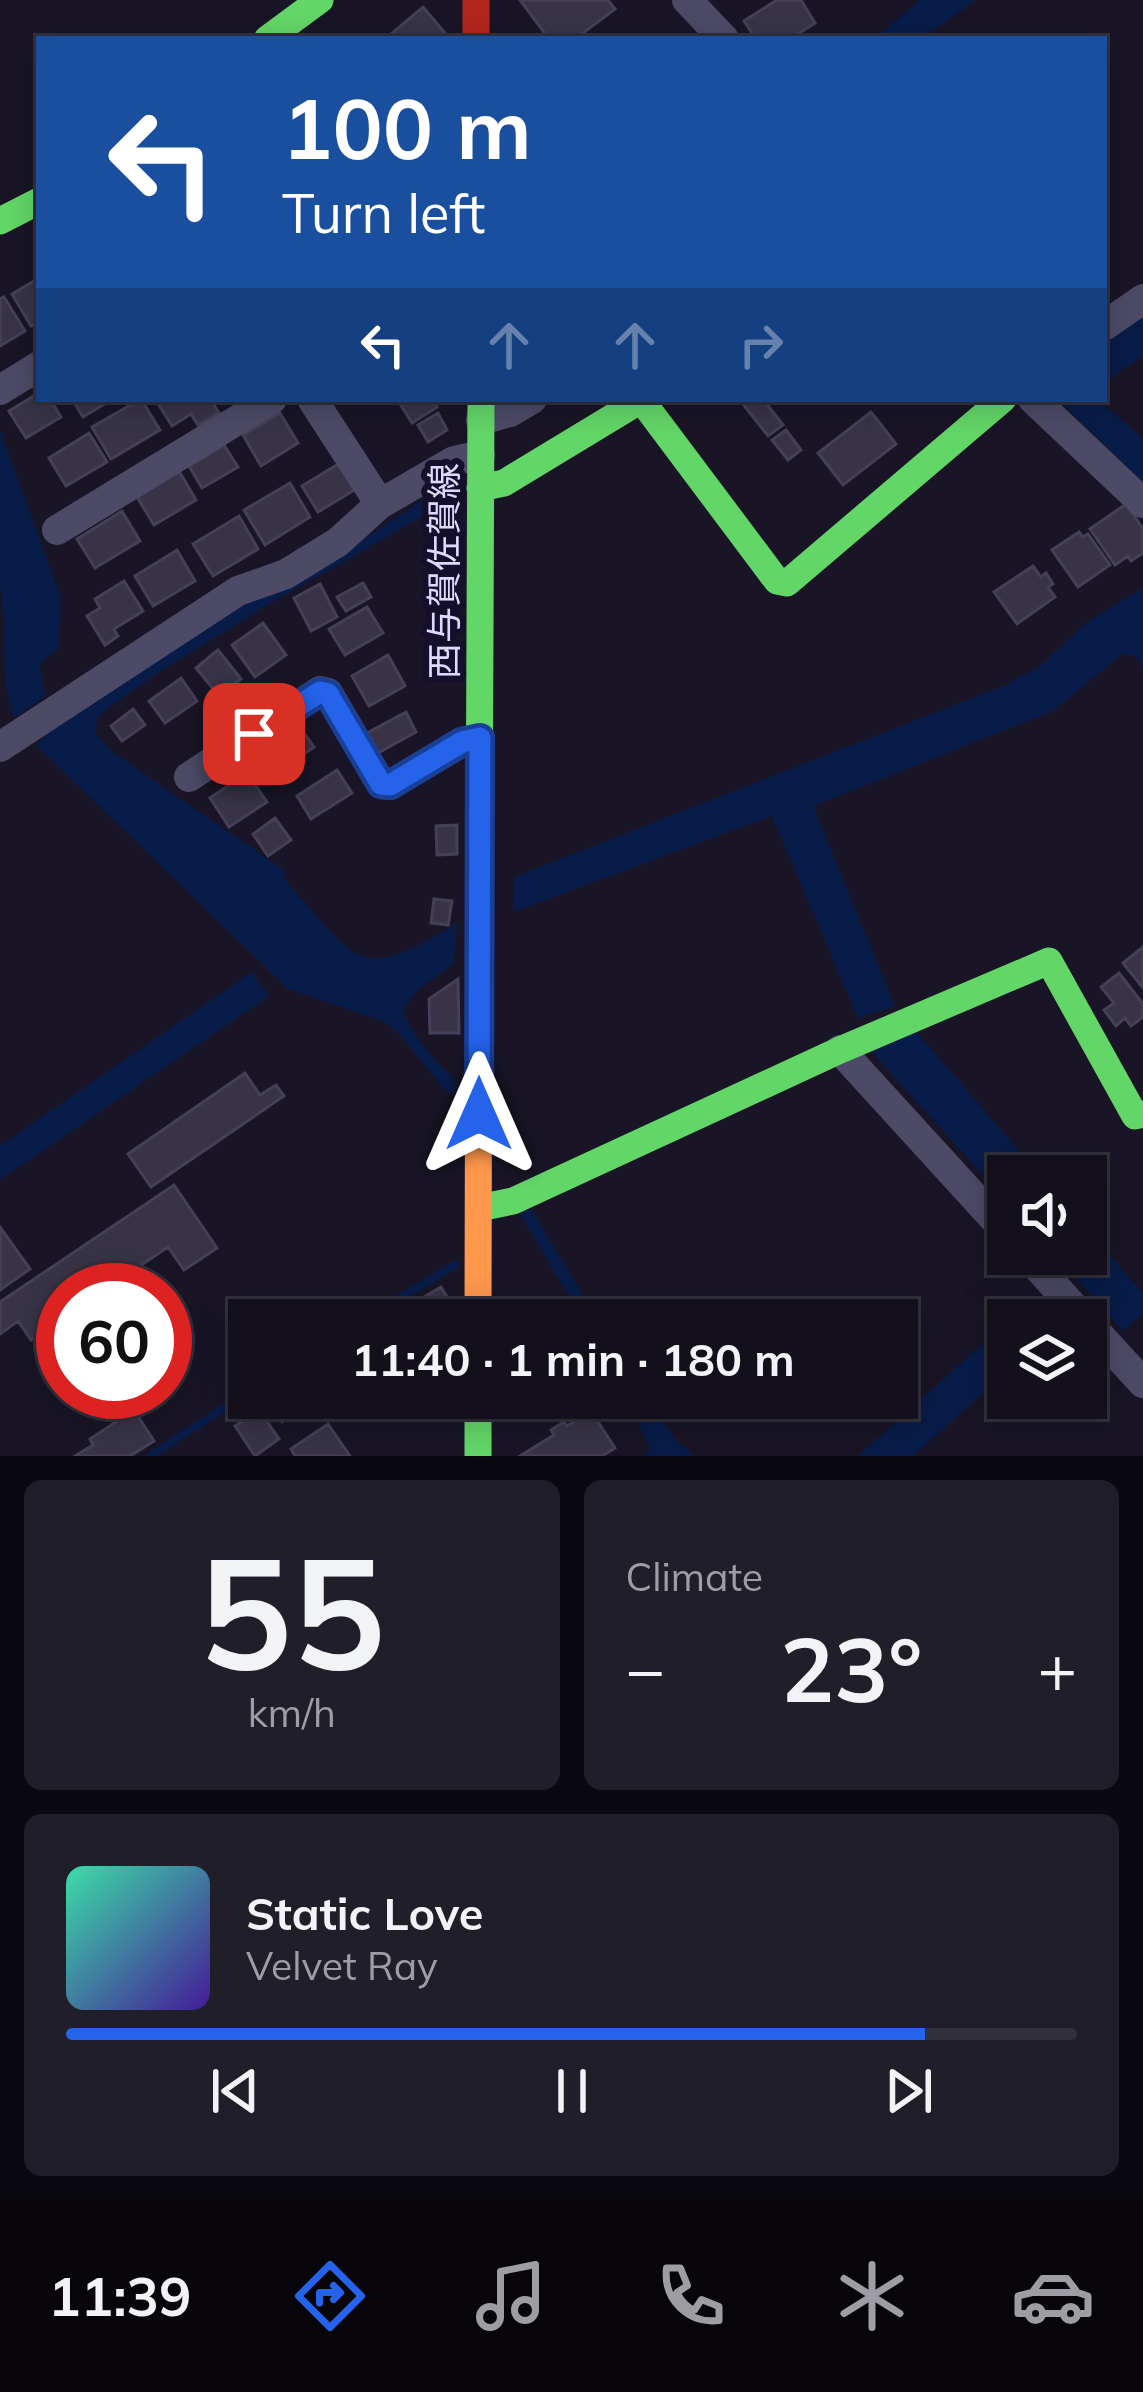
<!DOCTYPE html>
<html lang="en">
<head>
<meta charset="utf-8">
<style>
  body { margin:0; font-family:Mulish,"Noto Sans JP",sans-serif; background:#201e29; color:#f1f3f6; height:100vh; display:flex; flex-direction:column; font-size:45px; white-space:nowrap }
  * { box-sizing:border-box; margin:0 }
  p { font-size:39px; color:#9d9da3 }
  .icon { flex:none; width:66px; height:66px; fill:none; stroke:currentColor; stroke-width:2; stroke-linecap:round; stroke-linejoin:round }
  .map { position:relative; height:1456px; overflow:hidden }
  .side { display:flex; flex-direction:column; gap:24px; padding:24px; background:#0a090f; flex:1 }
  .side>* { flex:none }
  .banner { position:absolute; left:36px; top:36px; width:1071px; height:366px; border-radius:0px; box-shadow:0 6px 30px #0003,0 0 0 3px #32303b; background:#1a4fa0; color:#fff; overflow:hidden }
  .buttons { position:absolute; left:987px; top:1155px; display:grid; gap:24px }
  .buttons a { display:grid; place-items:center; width:120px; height:120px; border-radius:0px; background:#13101c; box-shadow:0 6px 30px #0003,0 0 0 3px #32303b; font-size:60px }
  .speed { position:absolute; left:36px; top:1263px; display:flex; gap:24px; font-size:60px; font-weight:700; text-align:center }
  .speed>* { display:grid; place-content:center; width:156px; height:156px; border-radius:50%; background:#13101c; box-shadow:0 6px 30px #0003,0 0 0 3px #32303b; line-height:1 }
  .speed .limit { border:18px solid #d22; background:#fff; color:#111 }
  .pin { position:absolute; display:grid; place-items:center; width:102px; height:102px; color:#fff; margin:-51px; border-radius:24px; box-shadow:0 6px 18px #0006 }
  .me { position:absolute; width:132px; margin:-66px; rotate:0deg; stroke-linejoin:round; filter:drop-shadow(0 0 9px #0008) }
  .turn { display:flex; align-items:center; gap:42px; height:252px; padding:0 48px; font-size:54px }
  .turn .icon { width:156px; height:156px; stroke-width:2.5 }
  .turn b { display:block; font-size:84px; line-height:102px }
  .lanes { display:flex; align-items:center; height:114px; padding:0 48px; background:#0003; justify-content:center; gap:60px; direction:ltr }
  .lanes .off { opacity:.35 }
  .big { font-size:90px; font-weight:700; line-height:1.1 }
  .side .tile { flex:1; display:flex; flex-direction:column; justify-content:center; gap:18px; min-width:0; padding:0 42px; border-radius:18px; background:#201e29 }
  .side .dial { align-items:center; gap:0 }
  .dial b { font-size:156px; line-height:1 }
  .song { display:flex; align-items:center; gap:36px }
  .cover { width:144px; height:144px; border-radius:18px; background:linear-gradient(135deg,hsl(160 70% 55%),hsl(260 70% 35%)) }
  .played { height:12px; border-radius:6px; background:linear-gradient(90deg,#2563eb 85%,#32303b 85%) }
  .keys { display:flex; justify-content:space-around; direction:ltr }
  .heat { display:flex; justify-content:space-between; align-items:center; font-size:66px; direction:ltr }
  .side .tiles { flex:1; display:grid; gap:24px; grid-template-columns:1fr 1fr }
  .tile:last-child { grid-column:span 2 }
  .trip { position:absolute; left:228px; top:1299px; width:690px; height:120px; border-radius:0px; background:#13101c; box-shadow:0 6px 30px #0003,0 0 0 3px #32303b; font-weight:700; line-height:120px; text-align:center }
  .tabs { display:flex; height:192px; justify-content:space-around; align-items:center; background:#08060b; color:#9d9da3 }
  .tabs .icon { width:84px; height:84px }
  .tabs .on { color:#2563eb }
  .tabs b { font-size:54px; color:#f1f3f6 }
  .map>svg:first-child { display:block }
  .water { fill:#081c49 }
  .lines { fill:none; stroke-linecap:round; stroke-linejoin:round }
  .stream { stroke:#081c49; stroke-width:8 }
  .building { fill:#383347; stroke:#454058; stroke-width:3 }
  .street { stroke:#4c4a66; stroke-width:30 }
  .fast { stroke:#63d668; stroke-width:27 }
  .slow { stroke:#ff974d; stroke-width:27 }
  .jam { stroke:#b3261e; stroke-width:27 }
  .route-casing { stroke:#184099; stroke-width:30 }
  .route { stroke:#2563eb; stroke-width:21 }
  .labels { text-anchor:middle; stroke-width:12; stroke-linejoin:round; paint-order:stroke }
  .street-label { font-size:36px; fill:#e0d9ff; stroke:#150f2c }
</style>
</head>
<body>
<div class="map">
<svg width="1143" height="1456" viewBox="0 0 1143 1456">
  <rect width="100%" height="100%" fill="#191526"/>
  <path class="water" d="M920,0H975L922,39H874Z
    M1143,315V356L1104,383V341Z
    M1057,399H1098L1143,439V482Z
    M0,431L61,598L59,648L39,665L46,696L14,718C0,680 7,630 0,586Z
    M451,481L459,489L419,518L328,571L325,565Z
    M1143,588V669L1135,656L1122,654L1053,711L813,806L895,1007L858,1018L772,816L513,912L514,877L1006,685L1039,667L1086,623Z
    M267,595L274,601L156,674L99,715L95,733L115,754L284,870L285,880C357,959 355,987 457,923L454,963L416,992L403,1009C412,1037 434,1061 456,1080L455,1094L445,1090L398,1033L383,1021L288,989L36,745L69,714L242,606Z
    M252,972L269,996L0,1180V1146Z
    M914,1029L1041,1176H1008V1203L871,1051Z
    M531,1209L598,1320H583L519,1212Z
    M1086,1228L1143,1293V1313L1123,1331L1054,1254H1086Z
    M1008,1321V1371L913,1456H858Z
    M625,1398H646L677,1441L694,1456H644L651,1449Z"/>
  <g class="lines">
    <path class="stream" d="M262,603L332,564
      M363,1320L455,1265
      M150,1456L249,1392"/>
  </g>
  <path class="building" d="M520,0H608L615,9L575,39H549Z
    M777,0H801L815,23L790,39H756L744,21Z
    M423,7L450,39H385Z
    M39,278V321L31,326L12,294Z
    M4,297L25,331L0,346V299Z
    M39,393V399H50L61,417L26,438L9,411Z
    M72,399H113L83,417Z
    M141,399L160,430L111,459L92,427Z
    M155,399H210L219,413L198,425L191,414L172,426Z
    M397,399H432L437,407L412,423Z
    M739,399H763L783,425L768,436Z
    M871,412L896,444L843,485L818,453Z
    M280,413L298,443L261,466L243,435Z
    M438,413L447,430L428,442L418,425Z
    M786,430L801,450L788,460L772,440Z
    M89,433L107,462L66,486L49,458Z
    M224,445L238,467L202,488L189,466Z
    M340,463L356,489L318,512L302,486Z
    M179,471L196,500L154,525L137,497Z
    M290,483L310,517L265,545L244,510Z
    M1126,504L1143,529V553L1131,561L1128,556L1115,565L1090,529Z
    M122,511L140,541L95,568L77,539Z
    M239,516L258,549L213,576L193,544Z
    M1079,532L1083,537L1088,534L1110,565L1078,587L1052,550Z
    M177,550L195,581L153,606L135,576Z
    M1033,566L1041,577L1046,573L1053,584L1048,587L1055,597L1017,624L994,592Z
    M124,581L143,611L114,629L118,636L105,645L87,616L100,608L95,599Z
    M363,583L371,597L346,611L337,597Z
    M320,584L337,617L311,631L294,598Z
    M367,607L383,633L345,655L329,629Z
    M263,623L286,655L255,677L232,645Z
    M218,650L241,679L219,696L196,668Z
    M388,655L405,686L369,706L352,676Z
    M181,678L197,701L165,723L149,701Z
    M133,709L145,725L122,741L111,726Z
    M406,712L416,732L378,753L367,733Z
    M295,720L314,747L285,767L267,740Z
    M337,770L352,793L311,819L297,796Z
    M247,773L267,802L229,827L210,798Z
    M275,818L291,840L268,856L253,834Z
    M457,825V854L437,855L436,826Z
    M434,899L452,901L448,925L431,923Z
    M1143,947V988L1123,963Z
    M1119,973L1143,1004V1017L1131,1026L1125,1018L1116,1026L1104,1010L1114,1003L1101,987Z
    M458,979L459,1033H430L429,999Z
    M245,1073L260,1095L276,1085L284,1096L151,1187L128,1154Z
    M174,1185L217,1248L184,1270L168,1247L104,1290H63V1318L31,1340L18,1321L0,1334V1302Z
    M0,1227L30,1269L0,1290Z
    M441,1287L458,1315L449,1320H385Z
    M265,1398H312L315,1407L298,1418L295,1413L282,1422Z
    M134,1410L154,1441L130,1456H75L93,1445L90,1439Z
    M259,1410L279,1439L255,1456L235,1426Z
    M591,1411L615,1448L602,1456H520L554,1435L551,1430L564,1422L567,1426Z
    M328,1424L350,1456H295L291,1449Z"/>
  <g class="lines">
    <path class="street" d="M687,0L724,39
      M1104,326L1143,299
      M0,390L39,366
      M312,399L380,504
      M1033,399L1143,503
      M481,420L510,412L532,399
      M57,530L272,399
      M0,747L238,591L286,574L338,542L380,504L454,461L480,455
      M189,777L320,691L328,693L381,784L390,785L462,742L480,738
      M840,1050L1008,1234
      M1026,1254L1085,1320
      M1086,1321L1143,1383"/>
    <path class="fast" d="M267,39L320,0
      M0,221L39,201
      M480,488L504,483L636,403L645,405L777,581L787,583L1003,399
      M479,862L481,399
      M479,1208L513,1201L840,1050L1049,961L1135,1116L1143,1114
      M478,1398V1456"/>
    <path class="slow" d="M478,1320L479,862"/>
    <path class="jam" d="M476,0V39"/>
  </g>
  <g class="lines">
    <g class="route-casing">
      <path id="route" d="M254,734L320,692L328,694L381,784L390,785L462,742L480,738L479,1114"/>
    </g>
    <use href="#route" class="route"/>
  </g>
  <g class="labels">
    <g class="street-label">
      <text transform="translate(444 571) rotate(-90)" y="13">西与賀佐賀線</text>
    </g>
  </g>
</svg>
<div class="buttons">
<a><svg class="icon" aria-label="sound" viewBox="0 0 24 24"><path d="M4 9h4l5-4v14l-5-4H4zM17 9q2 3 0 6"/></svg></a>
<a><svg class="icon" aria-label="layers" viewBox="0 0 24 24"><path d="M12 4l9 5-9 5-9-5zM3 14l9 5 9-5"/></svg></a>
</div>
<div class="speed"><div class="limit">60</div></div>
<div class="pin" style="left:254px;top:734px;background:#d93025"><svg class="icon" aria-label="arrive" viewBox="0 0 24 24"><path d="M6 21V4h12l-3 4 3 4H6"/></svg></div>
<svg class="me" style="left:479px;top:1114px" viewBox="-20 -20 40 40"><path d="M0-17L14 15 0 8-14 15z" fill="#2563eb" stroke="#fff" stroke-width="4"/></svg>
<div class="trip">11:40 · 1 min · 180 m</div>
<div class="banner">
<div class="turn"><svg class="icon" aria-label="left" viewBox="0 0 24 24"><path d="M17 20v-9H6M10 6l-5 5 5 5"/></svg><div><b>100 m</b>Turn left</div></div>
<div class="lanes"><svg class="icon" aria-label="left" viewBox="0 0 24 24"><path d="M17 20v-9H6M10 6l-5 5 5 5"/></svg><svg class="icon off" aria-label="ahead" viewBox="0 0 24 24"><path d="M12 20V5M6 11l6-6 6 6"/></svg><svg class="icon off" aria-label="ahead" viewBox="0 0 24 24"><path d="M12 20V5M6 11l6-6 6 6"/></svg><svg class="icon off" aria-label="right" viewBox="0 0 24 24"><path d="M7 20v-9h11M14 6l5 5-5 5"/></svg></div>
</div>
</div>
<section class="side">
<div class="tiles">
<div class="tile dial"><b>55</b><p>km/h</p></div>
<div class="tile"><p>Climate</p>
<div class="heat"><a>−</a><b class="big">23°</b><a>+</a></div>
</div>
<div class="tile">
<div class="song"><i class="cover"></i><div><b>Static Love</b><p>Velvet Ray</p></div></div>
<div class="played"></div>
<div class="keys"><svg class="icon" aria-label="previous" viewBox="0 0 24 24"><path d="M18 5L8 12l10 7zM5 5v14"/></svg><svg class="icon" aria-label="pause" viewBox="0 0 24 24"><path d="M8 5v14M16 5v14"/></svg><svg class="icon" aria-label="next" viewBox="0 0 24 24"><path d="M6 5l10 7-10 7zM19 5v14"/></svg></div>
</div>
</div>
</section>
<nav class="tabs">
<b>11:39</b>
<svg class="icon on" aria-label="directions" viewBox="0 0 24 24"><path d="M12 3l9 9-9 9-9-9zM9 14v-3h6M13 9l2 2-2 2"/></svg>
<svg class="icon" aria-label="music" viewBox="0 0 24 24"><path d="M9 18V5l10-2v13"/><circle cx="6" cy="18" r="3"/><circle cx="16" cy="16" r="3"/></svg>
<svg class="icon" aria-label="phone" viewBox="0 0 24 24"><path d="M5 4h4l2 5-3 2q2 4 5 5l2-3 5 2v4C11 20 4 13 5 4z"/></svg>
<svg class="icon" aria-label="climate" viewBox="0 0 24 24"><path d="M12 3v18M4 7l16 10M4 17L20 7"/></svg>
<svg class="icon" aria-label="car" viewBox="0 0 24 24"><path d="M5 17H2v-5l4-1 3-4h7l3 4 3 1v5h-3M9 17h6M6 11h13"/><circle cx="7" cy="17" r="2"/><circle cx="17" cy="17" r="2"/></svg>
</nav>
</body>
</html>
